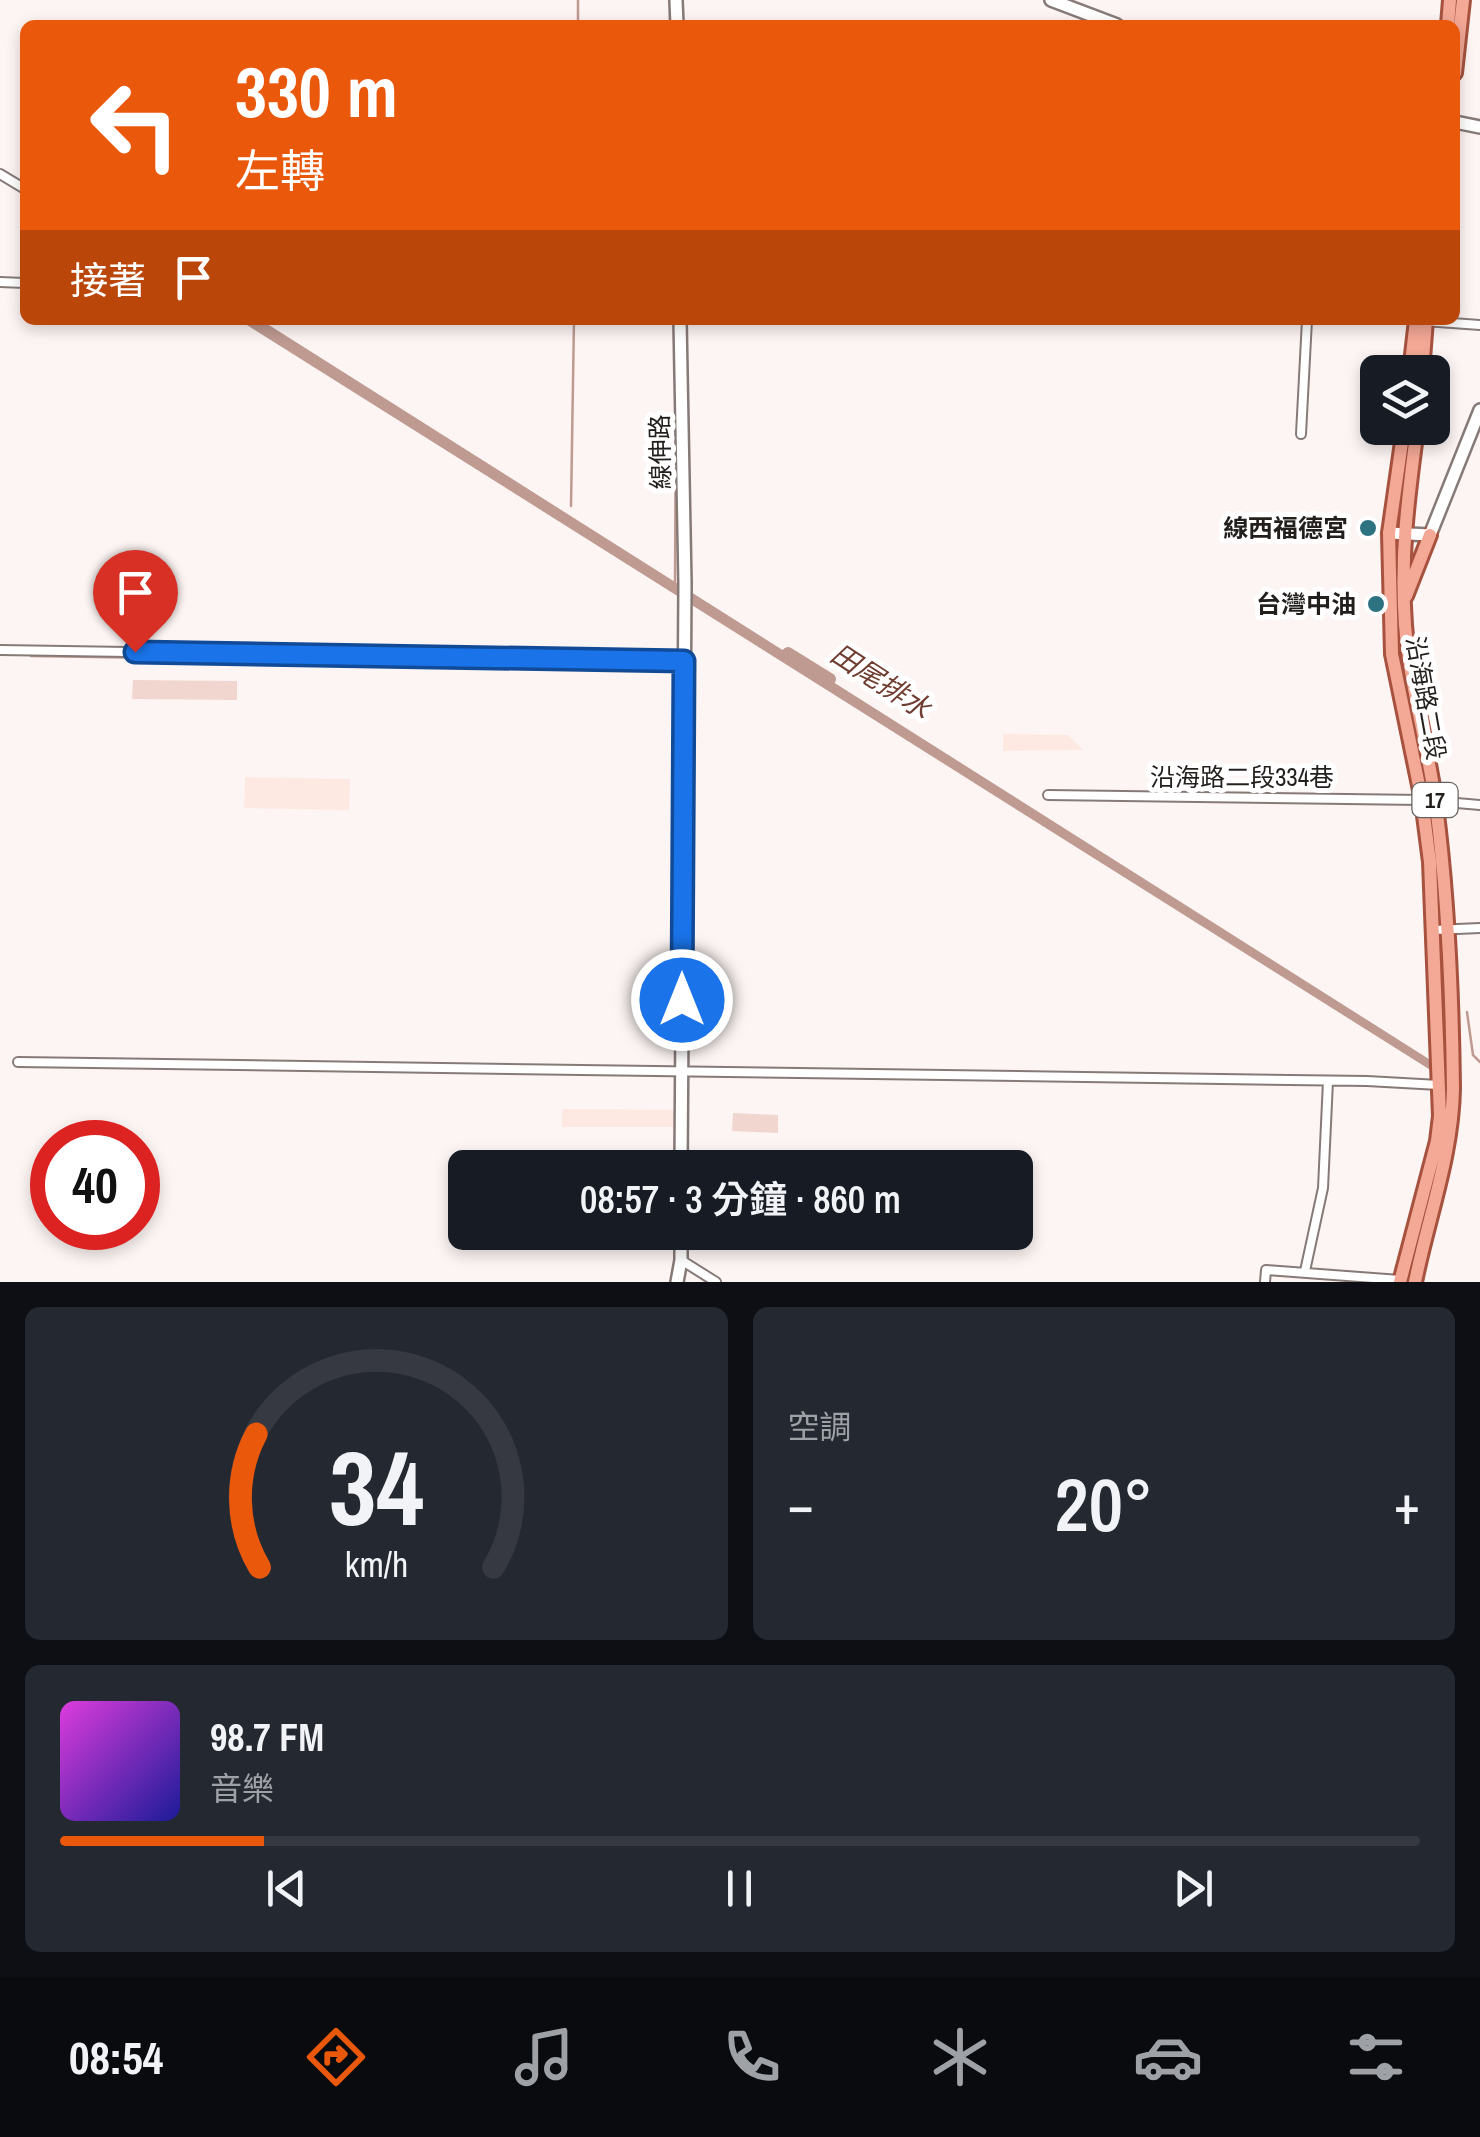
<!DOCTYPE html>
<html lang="zh-TW">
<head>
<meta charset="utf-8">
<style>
  body { margin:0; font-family:"Archivo Narrow","Noto Sans TC",sans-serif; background:#242831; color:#f1f3f6; height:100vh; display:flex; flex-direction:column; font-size:38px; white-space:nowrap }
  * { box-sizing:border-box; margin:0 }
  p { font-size:32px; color:#9ea1a6 }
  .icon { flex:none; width:55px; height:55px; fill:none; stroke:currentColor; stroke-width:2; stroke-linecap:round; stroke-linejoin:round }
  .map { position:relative; height:1282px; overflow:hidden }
  .drawer { display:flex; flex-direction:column; gap:25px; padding:25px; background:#0d0f14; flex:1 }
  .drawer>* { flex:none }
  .hud { position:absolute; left:20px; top:20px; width:1440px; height:305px; border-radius:15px; box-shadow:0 5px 15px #0003; background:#ea580c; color:#fff; overflow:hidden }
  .fabs { position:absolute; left:1360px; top:355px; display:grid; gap:20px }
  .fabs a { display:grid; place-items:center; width:90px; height:90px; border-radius:15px; background:#171b24; box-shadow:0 5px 15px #0003; font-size:50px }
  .speed { position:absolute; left:30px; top:1120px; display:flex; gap:20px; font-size:50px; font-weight:700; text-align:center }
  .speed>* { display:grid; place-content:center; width:130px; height:130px; border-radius:50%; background:#171b24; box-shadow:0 5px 15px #0003; line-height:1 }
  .speed .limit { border:15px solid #d22; background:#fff; color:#111 }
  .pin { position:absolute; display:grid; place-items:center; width:85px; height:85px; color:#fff; margin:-102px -42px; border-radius:50% 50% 50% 0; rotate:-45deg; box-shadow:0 0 10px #0007 }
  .pin .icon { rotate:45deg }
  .me { position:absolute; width:110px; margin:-55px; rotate:0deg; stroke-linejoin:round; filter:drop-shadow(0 0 8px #0008) }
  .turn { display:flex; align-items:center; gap:35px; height:210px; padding:0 50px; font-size:45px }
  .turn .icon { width:130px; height:130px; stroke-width:2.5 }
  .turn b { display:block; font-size:70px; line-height:85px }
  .then { display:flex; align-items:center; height:95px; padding:0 50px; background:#0003; gap:20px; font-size:38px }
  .big { font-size:75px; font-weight:600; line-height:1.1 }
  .drawer .widget { flex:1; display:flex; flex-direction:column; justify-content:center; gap:15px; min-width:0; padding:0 35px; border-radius:15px; background:#242831 }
  .drawer .dial { align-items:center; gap:0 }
  .dial svg { height:260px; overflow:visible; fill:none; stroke:#363941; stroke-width:7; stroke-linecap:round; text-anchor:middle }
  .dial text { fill:#f1f3f6; stroke:none }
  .song { display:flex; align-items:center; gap:30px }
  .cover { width:120px; height:120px; border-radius:15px; background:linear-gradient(135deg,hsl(300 70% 55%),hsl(240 70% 35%)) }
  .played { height:10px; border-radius:5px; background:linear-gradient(90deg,#ea580c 15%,#363941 15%) }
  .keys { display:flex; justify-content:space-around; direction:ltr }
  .heat { display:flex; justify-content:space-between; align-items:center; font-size:55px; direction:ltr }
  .drawer .tiles { flex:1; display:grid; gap:25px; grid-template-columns:1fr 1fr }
  .widget:last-child { grid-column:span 2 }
  .trip { position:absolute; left:448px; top:1150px; width:585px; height:100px; border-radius:15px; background:#171b24; box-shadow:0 5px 15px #0003; font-weight:600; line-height:100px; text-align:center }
  .menu { display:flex; height:160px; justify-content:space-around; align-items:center; background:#090b0e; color:#9ea1a6 }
  .menu .icon { width:70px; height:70px }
  .menu .active { color:#ea580c }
  .menu b { font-size:45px; color:#f1f3f6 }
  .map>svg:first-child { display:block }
  .built { fill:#fee8e2 }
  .green { fill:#f0d6cf }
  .water { fill:#be9a91 }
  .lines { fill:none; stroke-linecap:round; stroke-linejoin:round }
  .stream { stroke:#be9a91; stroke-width:2.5 }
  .river { stroke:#be9a91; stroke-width:12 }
  .street-casing { stroke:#867a77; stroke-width:12 }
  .secondary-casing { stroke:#867a77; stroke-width:16 }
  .primary-casing { stroke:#a6523e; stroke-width:18 }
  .street { stroke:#fff; stroke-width:8 }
  .secondary { stroke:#fff; stroke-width:11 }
  .primary { stroke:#f4a896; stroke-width:12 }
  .route-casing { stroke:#114b97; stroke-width:25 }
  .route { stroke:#1a73e8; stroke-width:18 }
  .poi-dot { fill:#2d7281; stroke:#fff; stroke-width:4 }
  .labels { text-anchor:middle; stroke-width:10; stroke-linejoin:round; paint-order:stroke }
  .shield { fill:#fff; stroke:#656261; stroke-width:2.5 }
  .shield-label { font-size:22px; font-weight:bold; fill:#231f1d }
  .street-label { font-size:25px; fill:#231f1d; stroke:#fff }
  .poi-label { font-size:25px; font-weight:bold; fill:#231f1d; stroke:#fff; text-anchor:end }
  .water-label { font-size:28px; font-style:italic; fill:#703d31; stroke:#fff }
</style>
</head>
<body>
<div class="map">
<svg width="1480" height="1282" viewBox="0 0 1480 1282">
  <rect width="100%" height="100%" fill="#fdf5f3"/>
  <path class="built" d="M1003,734L1068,735L1083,750L1003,751Z
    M245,777L350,779L349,810L244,808Z
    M562,1109L677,1110V1127H562Z"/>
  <path class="green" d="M133,680L237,681V700L132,699Z
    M733,1113L778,1115V1133L732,1131Z"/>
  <path class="water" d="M239,320H261L1432,1061V1071Z"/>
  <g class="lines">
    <path class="stream" d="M670,0V25
      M578,25V0
      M571,506L574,320
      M675,583L676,406
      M31,656L676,666
      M1467,1012L1473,1055L1480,1062"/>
    <path class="river" d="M788,653L830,679"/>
    <g class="street-casing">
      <path id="street" d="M0,174L25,189
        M0,282L25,283
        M1424,321L1480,325
        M1301,434L1307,320
        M0,650L685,661
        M1048,795L1422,800L1480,805
        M1434,930L1480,928
        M18,1062L1367,1081L1439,1085
        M681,1260L716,1282
        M1305,1271L1323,1188L1328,1081
        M1265,1282L1266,1270L1400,1280"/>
    </g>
    <g class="secondary-casing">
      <path id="secondary" d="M676,0L677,25
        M1051,0L1117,25
        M1455,122L1480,127
        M680,320L685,584L681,1168
        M1389,533L1430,535L1480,410
        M677,1282L681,1260V1232"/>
    </g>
    <g class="primary-casing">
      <path id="primary" d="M1448,25L1450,0
        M1455,73L1463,0
        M1410,372L1416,320
        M1422,372L1426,320
        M1406,596L1430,535
        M1400,1282L1437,1141L1440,1116L1430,862L1422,800L1392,654L1389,533L1404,428
        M1415,1282C1428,1217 1452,1156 1453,1088C1452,995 1448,899 1436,806C1428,746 1410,686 1405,625C1400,555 1408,496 1417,428"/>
    </g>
    <use href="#street" class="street"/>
    <use href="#secondary" class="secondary"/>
    <use href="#primary" class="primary"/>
  </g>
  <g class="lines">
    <g class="route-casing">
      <path id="route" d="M135,652L684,661L682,1000"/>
    </g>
    <use href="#route" class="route"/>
  </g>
  <g class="poi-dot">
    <circle cx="1368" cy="528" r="10"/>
    <circle cx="1376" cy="604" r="10"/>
  </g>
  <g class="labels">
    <rect class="shield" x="1412.5" y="783" width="45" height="34" rx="8"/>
    <g class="shield-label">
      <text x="1435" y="808">17</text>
    </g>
    <g class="street-label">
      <text transform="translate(660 452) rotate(-91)" y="9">線伸路</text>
      <text transform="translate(1426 698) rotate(80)" y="9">沿海路二段</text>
      <text x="1242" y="786">沿海路二段334巷</text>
    </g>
    <g class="poi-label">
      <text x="1348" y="537">線西福德宮</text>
      <text x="1356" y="613">台灣中油</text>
    </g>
    <g class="water-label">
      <text transform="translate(881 681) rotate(33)" y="10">田尾排水</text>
    </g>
  </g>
</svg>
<div class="fabs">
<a><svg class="icon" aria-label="layers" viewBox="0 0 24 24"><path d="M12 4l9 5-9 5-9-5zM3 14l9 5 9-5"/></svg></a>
</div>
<div class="speed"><div class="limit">40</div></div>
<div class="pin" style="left:135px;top:652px;background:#d93025"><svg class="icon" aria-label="arrive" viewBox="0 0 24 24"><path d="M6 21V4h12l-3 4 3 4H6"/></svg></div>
<svg class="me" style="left:682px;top:1000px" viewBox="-20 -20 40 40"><circle r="17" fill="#1a73e8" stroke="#fff" stroke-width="3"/><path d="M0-11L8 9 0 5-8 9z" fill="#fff"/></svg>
<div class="trip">08:57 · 3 分鐘 · 860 m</div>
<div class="hud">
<div class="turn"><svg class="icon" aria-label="left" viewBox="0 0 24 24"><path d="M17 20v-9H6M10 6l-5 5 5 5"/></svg><div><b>330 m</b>左轉</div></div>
<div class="then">接著<svg class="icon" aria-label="arrive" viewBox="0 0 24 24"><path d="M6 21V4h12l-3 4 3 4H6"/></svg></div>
</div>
</div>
<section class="drawer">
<div class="tiles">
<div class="widget dial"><svg viewBox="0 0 100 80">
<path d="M14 69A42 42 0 1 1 86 69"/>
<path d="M14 69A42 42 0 0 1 13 28" stroke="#ea580c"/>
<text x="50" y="56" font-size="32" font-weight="700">34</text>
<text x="50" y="72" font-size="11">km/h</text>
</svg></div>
<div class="widget"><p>空調</p>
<div class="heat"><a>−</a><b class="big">20°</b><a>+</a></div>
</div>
<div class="widget">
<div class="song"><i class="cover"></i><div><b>98.7 FM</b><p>音樂</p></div></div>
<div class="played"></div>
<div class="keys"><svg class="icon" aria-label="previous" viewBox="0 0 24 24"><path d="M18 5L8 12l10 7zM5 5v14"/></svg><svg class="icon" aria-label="pause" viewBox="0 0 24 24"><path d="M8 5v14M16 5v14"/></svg><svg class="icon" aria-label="next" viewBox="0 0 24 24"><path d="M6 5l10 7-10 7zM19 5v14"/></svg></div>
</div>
</div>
</section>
<nav class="menu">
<b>08:54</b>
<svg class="icon active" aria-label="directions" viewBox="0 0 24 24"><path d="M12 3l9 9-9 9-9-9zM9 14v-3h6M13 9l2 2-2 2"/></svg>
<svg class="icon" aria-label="music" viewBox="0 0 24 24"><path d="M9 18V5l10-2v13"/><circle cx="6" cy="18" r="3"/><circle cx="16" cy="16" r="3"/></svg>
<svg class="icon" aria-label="phone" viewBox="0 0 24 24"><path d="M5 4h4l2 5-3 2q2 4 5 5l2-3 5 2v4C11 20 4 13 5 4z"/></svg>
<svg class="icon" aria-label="climate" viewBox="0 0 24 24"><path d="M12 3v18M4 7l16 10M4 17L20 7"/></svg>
<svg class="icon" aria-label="car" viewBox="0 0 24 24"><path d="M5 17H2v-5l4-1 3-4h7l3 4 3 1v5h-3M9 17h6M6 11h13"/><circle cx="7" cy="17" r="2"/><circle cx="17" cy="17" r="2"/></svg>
<svg class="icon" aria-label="filters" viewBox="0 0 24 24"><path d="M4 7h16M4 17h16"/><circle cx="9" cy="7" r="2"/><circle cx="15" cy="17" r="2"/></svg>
</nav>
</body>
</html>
